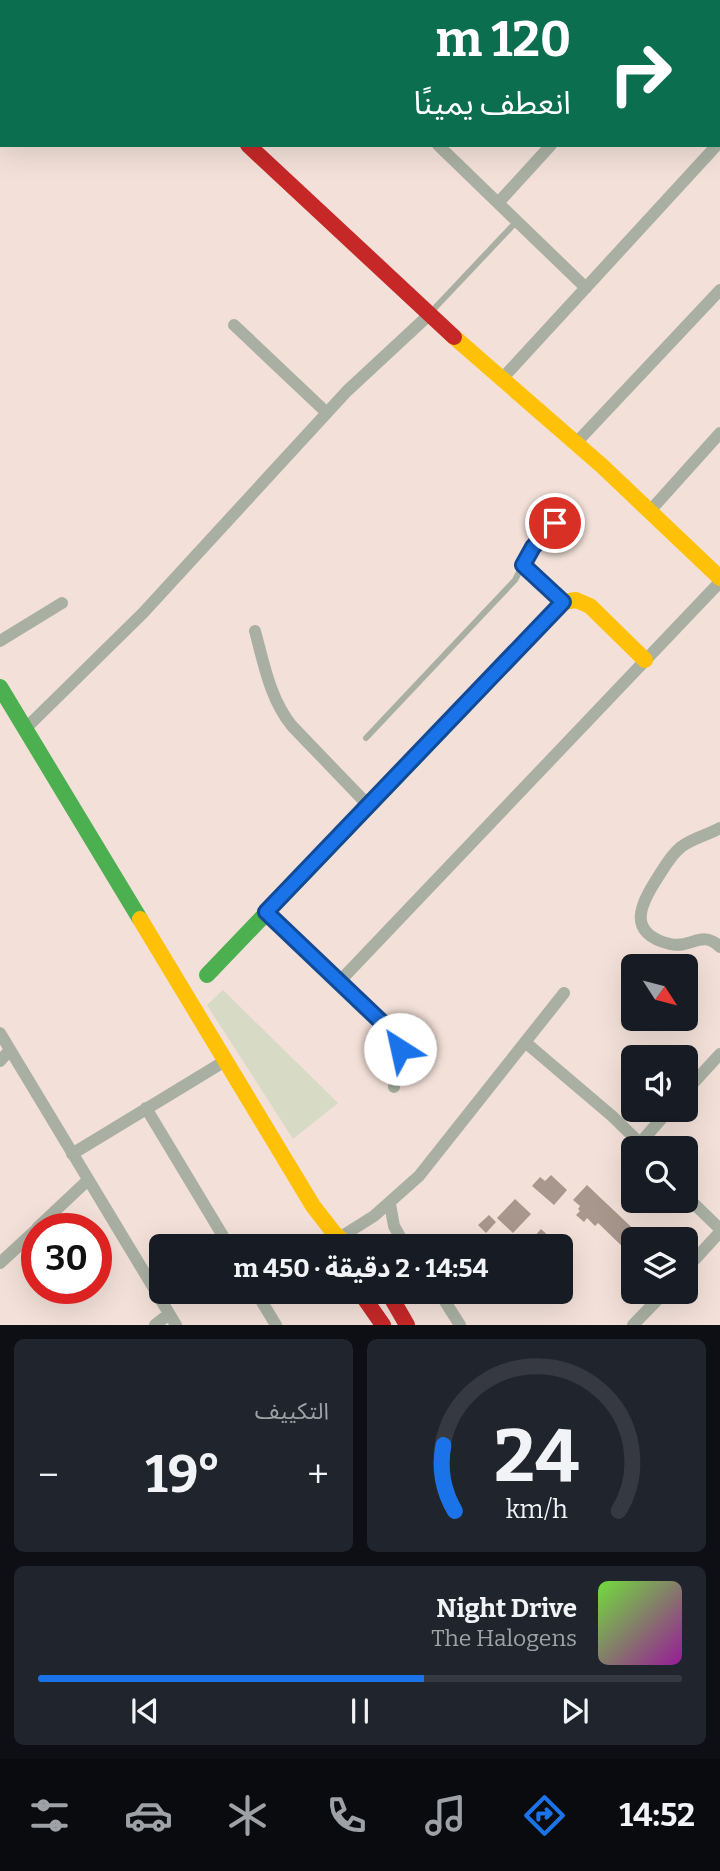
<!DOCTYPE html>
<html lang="ar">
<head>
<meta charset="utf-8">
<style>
  body { margin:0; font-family:Bitter,"Noto Sans Arabic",serif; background:#20242c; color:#f1f3f6; direction:rtl; height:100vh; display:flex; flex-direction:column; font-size:26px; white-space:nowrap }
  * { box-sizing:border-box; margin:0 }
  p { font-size:23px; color:#9ea1a6 }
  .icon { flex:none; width:38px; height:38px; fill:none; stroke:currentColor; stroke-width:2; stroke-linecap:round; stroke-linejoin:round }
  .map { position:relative; height:1325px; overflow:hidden; direction:ltr }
  .side { display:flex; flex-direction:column; gap:14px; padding:14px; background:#0d0f14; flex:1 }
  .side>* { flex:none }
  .guide { position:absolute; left:0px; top:0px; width:721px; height:147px; box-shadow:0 7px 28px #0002; direction:rtl; background:#0b6e4f; color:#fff; overflow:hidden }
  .needle { width:46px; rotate:126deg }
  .buttons { position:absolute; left:621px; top:954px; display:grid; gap:14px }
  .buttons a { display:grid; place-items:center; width:77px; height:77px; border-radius:10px; background:#171b24; box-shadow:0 7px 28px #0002; font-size:35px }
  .speed { position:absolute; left:21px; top:1213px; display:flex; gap:14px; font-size:35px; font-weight:700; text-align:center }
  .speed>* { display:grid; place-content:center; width:91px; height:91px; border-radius:50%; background:#171b24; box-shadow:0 7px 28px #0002; line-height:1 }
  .speed .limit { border:10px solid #d22; background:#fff; color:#111 }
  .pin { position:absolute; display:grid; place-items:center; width:60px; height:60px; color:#fff; margin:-30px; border:4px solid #fff; border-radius:50%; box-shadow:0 2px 7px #0007 }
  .me { position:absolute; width:77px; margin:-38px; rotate:325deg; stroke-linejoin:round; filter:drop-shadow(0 0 5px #0008) }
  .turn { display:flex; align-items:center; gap:24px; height:147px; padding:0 35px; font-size:32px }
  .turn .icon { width:91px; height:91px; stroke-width:2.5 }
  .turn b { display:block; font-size:49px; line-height:60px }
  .big { font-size:52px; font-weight:700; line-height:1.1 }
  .side .widget { flex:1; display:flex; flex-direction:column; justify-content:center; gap:10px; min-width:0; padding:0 24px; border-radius:10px; background:#20242c }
  .side .dial { align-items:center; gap:0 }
  .dial svg { height:182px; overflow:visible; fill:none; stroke:#363941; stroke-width:7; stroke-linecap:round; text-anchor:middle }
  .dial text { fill:#f1f3f6; stroke:none }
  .song { display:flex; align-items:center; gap:21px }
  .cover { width:84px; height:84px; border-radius:10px; background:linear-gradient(135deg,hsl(100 70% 55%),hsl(300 70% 35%)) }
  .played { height:7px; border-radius:4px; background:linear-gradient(90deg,#1a73e8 60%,#363941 60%) }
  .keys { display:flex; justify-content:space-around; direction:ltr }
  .heat { display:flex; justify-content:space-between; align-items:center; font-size:38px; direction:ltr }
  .side .tiles { flex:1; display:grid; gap:14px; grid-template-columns:1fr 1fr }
  .widget:last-child { grid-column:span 2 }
  .trip { position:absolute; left:149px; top:1234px; width:424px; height:70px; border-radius:10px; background:#171b24; box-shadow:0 7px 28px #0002; font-weight:700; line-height:70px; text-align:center; direction:rtl }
  .menu { display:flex; height:112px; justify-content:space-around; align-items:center; background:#090b0e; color:#9ea1a6 }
  .menu .icon { width:49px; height:49px }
  .menu .current { color:#1a73e8 }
  .menu b { font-size:32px; color:#f1f3f6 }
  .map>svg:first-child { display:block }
  .green { fill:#d7dac5 }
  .building { fill:#a7978c }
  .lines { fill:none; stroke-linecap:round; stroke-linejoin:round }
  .lane { stroke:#a9b0a3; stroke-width:6 }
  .street { stroke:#a9b0a3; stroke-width:12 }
  .fast { stroke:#4caf50; stroke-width:16 }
  .slow { stroke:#ffc107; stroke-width:16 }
  .jam { stroke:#c62828; stroke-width:16 }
  .route-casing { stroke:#114b97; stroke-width:18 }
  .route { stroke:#1a73e8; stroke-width:12 }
</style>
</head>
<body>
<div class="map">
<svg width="720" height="1325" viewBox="0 0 720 1325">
  <rect width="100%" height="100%" fill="#f3e1d9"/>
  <path class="green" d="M223,990L338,1103L293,1139L207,1005Z"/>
  <path class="building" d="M551,1175L567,1190L554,1205L532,1186L540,1177L545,1181Z
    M587,1185L644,1239H634V1247L628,1252L598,1223L595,1226L587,1218L584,1222L576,1215L580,1211L578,1209L580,1206L573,1200Z
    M515,1199L531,1214L513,1233L497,1218Z
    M489,1215L496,1222L486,1233L478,1225Z
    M541,1229L555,1242L551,1246H526Z"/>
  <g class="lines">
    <path class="lane" d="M432,311L517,221
      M523,565L563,602
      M366,738L515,580L530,551L555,523"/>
    <path class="street" d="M92,0L94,2
      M288,0L290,2
      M386,0L388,2
      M75,2L76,0
      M579,2L581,0
      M676,2L678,0
      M0,81L2,79
      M438,145L586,288
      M498,203L551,145
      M234,325L327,413
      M501,380L717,145
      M576,443L720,290
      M649,512L720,433
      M255,631C264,664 270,699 292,726L368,805
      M0,641L62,603
      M25,729L143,613L347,391L430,314
      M720,828C708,835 693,838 681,847C671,855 665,866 658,877C641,903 625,933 670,944C691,949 702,929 720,947
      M266,912L393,1033L400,1049L394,1087
      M339,982L720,582
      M0,1033L176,1325
      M525,1042L612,1116L645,1148
      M0,1061L10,1050
      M686,1091L720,1054
      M146,1108L229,1246
      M641,1142L669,1110
      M72,1154L225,1061
      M686,1196L720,1229
      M390,1204L394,1226L405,1246
      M37,1228L88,1180
      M339,1238L374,1216L419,1176L564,993
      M0,1263L37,1229
      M686,1269L720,1232
      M256,1292L276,1325
      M439,1292L460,1325
      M155,1325L169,1314
      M633,1325L665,1292"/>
    <path class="fast" d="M0,687L140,919
      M207,975L471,699"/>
    <path class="slow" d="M454,337L601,465L720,578
      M471,699L563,602L576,600L590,606L645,660
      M140,919L313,1206L334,1233L349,1246"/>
    <path class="jam" d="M248,145L454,337
      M360,1292L383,1325
      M388,1292L407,1325"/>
  </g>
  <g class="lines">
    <g class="route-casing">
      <path id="route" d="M400,1049L393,1033L266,912L563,602L523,565L533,547L555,523"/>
    </g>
    <use href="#route" class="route"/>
  </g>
</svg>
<div class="buttons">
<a><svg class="needle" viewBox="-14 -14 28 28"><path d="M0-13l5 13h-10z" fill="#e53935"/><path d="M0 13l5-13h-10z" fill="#9ea1a6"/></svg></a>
<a><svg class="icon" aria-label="sound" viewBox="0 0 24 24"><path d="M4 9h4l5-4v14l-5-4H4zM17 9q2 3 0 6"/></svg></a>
<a><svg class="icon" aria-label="search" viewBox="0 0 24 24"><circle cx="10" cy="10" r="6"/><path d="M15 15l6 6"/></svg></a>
<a><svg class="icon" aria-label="layers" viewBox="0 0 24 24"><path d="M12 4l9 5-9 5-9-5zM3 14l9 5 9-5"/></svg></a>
</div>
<div class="speed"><div class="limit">30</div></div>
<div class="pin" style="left:555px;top:523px;background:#d93025"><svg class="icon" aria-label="arrive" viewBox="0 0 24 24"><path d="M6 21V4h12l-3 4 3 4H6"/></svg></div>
<svg class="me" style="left:400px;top:1049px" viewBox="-20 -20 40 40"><circle r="19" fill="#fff"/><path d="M0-13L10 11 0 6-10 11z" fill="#1a73e8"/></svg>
<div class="trip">14:54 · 2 دقيقة · 450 m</div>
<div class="guide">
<div class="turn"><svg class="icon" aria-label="right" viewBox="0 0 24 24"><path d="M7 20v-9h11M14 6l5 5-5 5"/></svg><div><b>120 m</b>انعطف يمينًا</div></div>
</div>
</div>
<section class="side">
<div class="tiles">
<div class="widget dial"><svg viewBox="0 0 100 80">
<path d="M14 69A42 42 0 1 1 86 69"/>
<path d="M14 69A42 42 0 0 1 9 40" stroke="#1a73e8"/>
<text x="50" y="56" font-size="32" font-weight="700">24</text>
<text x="50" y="72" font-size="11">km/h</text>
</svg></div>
<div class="widget"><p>التكييف</p>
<div class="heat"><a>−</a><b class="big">19°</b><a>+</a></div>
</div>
<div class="widget">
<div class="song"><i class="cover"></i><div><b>Night Drive</b><p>The Halogens</p></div></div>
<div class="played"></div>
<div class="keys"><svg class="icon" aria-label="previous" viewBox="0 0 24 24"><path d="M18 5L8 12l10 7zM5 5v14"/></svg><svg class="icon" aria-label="pause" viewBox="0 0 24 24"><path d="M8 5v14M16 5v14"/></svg><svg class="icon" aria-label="next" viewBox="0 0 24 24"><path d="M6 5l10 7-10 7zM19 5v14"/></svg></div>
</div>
</div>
</section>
<nav class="menu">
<b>14:52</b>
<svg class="icon current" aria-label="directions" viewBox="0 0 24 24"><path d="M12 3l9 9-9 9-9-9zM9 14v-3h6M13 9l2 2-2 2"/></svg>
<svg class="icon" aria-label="music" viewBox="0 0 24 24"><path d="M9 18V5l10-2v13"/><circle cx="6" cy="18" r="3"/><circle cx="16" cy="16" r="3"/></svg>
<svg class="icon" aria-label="phone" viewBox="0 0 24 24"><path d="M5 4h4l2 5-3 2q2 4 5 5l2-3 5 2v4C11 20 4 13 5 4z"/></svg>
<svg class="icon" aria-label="climate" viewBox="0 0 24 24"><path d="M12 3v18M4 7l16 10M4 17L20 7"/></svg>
<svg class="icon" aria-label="car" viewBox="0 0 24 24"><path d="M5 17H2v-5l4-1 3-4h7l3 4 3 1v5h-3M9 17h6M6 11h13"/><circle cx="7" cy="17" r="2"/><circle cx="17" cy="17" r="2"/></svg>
<svg class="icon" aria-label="filters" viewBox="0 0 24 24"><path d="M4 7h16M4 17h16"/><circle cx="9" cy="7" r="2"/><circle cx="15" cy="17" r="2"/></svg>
</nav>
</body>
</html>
